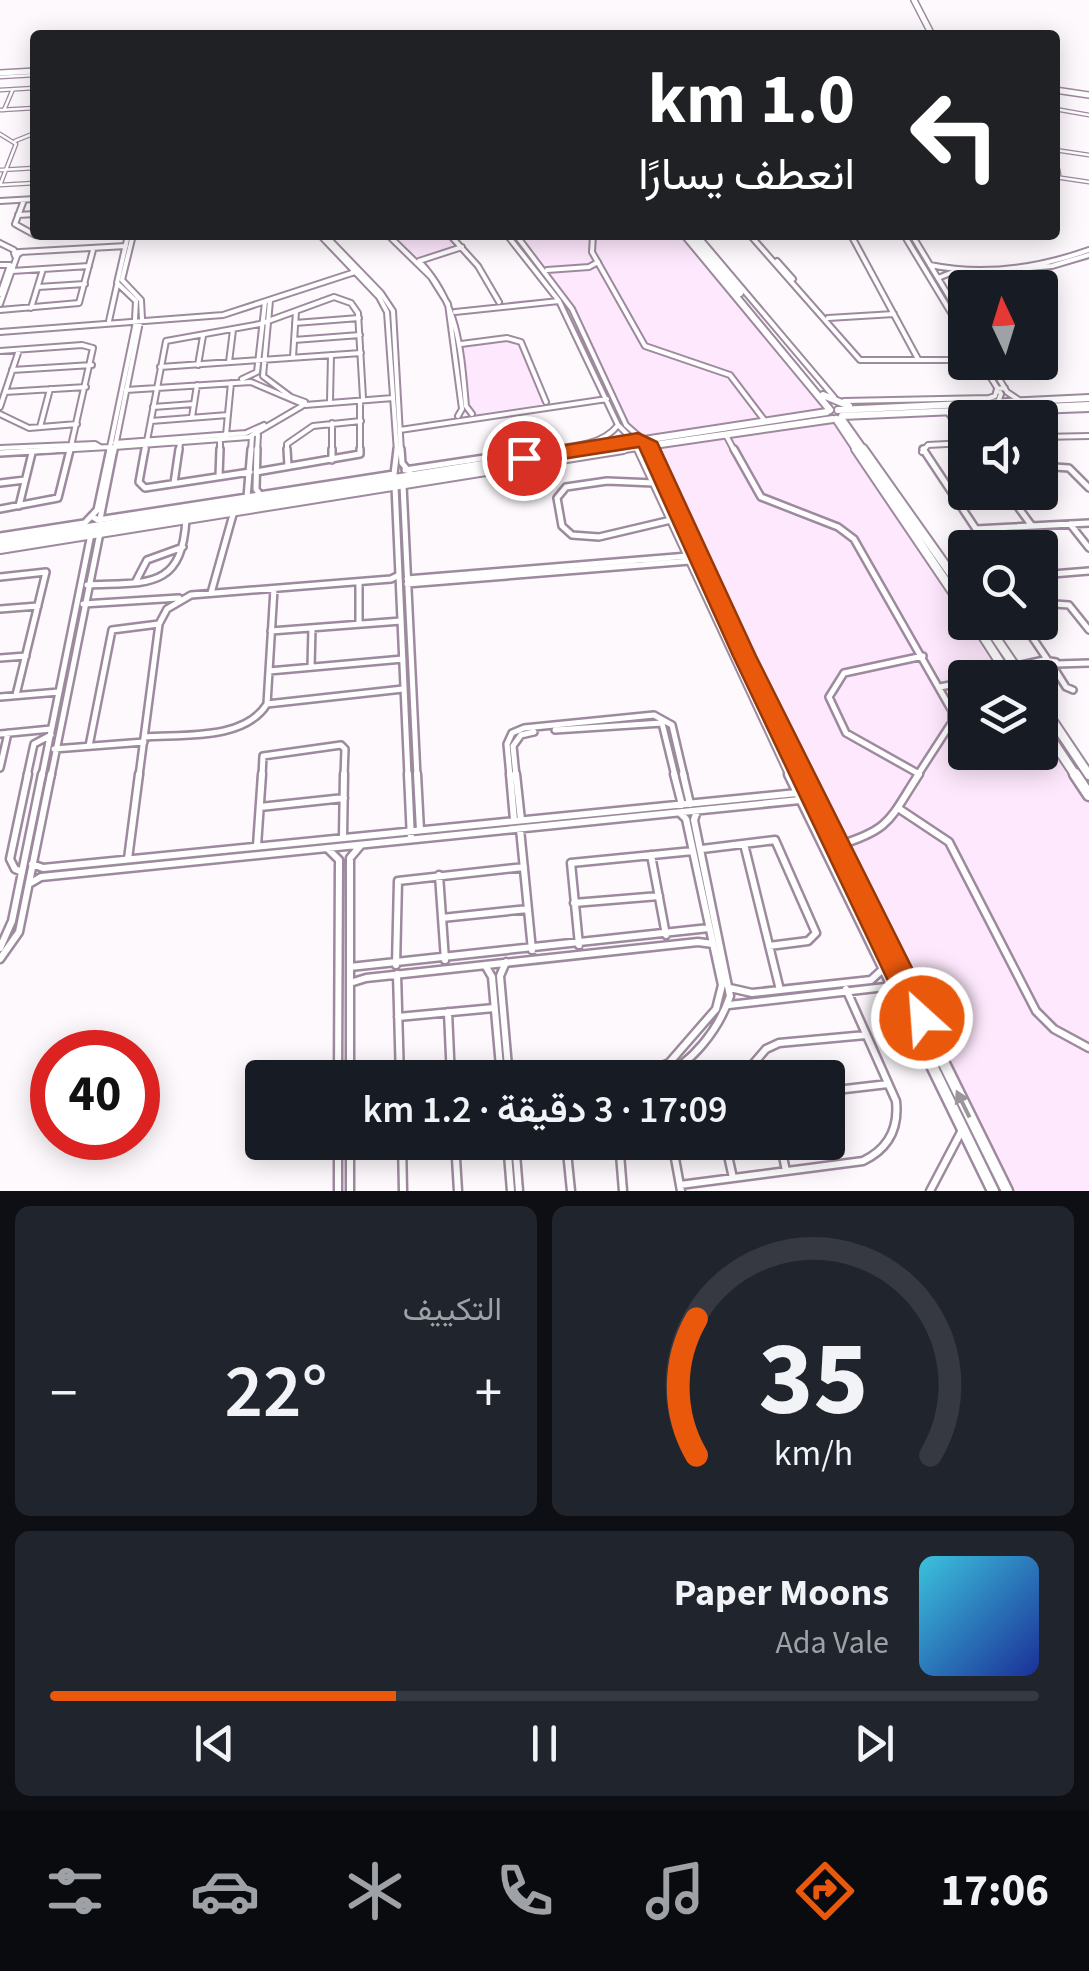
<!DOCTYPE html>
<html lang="ar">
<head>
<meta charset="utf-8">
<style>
  body { margin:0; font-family:"Source Sans 3",Vazirmatn,sans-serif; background:#20242c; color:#f1f3f6; direction:rtl; height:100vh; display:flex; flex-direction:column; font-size:38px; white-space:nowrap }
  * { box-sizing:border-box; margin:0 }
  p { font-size:32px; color:#9ea1a6 }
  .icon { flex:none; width:55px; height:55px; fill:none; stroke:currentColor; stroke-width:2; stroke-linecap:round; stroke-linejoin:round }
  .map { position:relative; height:1191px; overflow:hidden; direction:ltr }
  .panel { display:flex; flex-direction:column; gap:15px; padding:15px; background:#0d0f14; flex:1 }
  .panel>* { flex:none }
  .banner { position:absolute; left:30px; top:30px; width:1030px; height:210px; border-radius:10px; box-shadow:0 5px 25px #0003; direction:rtl; background:#202124; color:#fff; overflow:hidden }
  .needle { width:65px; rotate:356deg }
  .buttons { position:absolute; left:948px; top:270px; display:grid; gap:20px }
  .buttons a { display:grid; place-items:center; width:110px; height:110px; border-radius:10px; background:#171b24; box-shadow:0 5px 25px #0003; font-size:50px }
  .speed { position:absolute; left:30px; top:1030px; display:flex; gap:20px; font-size:50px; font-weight:700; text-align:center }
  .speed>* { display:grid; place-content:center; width:130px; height:130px; border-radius:50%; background:#171b24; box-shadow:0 5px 25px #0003; line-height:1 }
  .speed .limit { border:15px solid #d22; background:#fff; color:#111 }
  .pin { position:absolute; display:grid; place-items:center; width:85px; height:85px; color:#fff; margin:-42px; border:5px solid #fff; border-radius:50%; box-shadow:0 2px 10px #0007 }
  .me { position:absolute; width:110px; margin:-55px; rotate:334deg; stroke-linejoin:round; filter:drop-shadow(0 0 8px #0008) }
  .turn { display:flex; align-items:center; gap:35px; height:210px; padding:0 40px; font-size:45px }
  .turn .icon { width:130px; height:130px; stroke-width:2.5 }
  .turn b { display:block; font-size:70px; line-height:85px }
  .big { font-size:75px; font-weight:600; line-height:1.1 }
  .panel .tile { flex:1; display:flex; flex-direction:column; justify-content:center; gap:15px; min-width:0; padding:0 35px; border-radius:15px; background:#20242c }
  .panel .dial { align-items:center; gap:0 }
  .dial svg { height:260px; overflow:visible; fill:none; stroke:#363941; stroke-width:7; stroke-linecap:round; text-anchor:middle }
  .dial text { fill:#f1f3f6; stroke:none }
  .song { display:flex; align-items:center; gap:30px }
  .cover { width:120px; height:120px; border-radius:15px; background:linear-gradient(135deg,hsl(190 70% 55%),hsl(230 70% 35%)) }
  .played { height:10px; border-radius:5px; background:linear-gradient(90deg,#ea580c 35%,#363941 35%) }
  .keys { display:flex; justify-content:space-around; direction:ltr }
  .heat { display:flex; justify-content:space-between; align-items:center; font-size:55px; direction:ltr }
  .panel .tiles { flex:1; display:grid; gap:15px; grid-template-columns:1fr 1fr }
  .tile:last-child { grid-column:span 2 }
  .trip { position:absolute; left:245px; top:1060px; width:600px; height:100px; border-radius:10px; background:#171b24; box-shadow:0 5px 25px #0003; font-weight:600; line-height:100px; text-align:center; direction:rtl }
  .tab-bar { display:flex; height:160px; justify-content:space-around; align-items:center; background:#090b0e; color:#9ea1a6 }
  .tab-bar .icon { width:70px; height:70px }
  .tab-bar .on { color:#ea580c }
  .tab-bar b { font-size:45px; color:#f1f3f6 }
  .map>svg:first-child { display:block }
  .built { fill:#fee8fd }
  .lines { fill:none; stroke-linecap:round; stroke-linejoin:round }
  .street-far3-casing { stroke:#9e8a9e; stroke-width:5 }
  .street-far2-casing { stroke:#9e8a9e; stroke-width:8 }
  .street-far1-casing { stroke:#9e8a9e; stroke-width:10 }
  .street-casing { stroke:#9e8a9e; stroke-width:11 }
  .secondary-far3-casing { stroke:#9e8a9e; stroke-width:8 }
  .secondary-far2-casing { stroke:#9e8a9e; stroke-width:10 }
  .secondary-far1-casing { stroke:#9e8a9e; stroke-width:12 }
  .secondary-casing { stroke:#9e8a9e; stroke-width:15 }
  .street-far3 { stroke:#fff; stroke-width:2.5 }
  .street-far2 { stroke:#fff; stroke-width:4 }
  .street-far1 { stroke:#fff; stroke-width:5 }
  .street { stroke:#fff; stroke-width:6 }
  .secondary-far3 { stroke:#fff; stroke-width:5 }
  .secondary-far2 { stroke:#fff; stroke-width:6 }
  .secondary-far1 { stroke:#fff; stroke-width:8 }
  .secondary { stroke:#fff; stroke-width:10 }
  .oneway { fill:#9a9699 }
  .route { fill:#ea580c; stroke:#983908; stroke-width:2.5 }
</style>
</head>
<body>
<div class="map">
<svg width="1089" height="1191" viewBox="0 0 1089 1191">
  <rect width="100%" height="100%" fill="#fdf9fd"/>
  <path class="built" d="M400,235H447L459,247L416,260L393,237Z
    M509,235H687L859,455L965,614V622L971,623L1008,677L965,678V752H1040V726L1089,800V1191H1001L641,443L623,426L561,297Z
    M506,340L520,344L544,404L465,416L457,345Z"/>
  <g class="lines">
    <g class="street-far3-casing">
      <path id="street-far3" d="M0,77L35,75
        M0,90L35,88
        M1055,109L1089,115
        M0,110L35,108
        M4,110L13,89
        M0,134L16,144L0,185
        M15,141L35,133
        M1055,150L1089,155
        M1055,156L1059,174
        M0,170L35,168
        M1055,177L1089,182
        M0,185L35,183"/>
    </g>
    <g class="street-far2-casing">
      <path id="street-far2" d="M24,200L15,224L35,235
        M0,201L35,199
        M18,215L35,214
        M128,235L117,283L136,301L135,319
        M133,235L122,280L141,300L142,319
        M320,235L379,297L387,312L397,452
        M325,235L381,293L393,311L401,452
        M388,235L431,277L448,304L462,409L458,416
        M450,235L478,266L499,302
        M507,235L559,301L618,425L634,441
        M516,235L572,309L626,425L643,440
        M593,235L592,252L645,346L730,375L765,421
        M697,235L834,397
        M750,235L860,360H965
        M851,235L918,359
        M904,235L965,336
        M912,235L965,323
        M0,243L14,250
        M18,252L20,253L15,256L14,253Z
        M20,252L126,246
        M419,261L462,247
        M777,261L793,279
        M420,262C459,304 461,351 466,406L472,414
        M0,265H10
        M930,265C983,276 1038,268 1089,250
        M547,270L589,267L598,262
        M1009,270L1052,266L1089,255
        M12,271L89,266
        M951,274L1010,273
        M938,278L953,272
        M38,287L85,284
        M0,294L9,268
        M270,301L263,376L291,397L305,402
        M0,304L17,256
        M31,308L43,269
        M0,310L79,303L93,250
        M455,312L559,301
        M828,318L894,314
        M109,321L117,285
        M295,323L359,318
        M0,332L223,315L355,272
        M294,340L360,335
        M461,344L507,338L521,342L546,402
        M0,351L82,345L93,348L71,446
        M293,357L296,311
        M229,362L233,330
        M981,362L1001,394L998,402
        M989,362L1007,392L1019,400
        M198,365L203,336
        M160,367L361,353
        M12,370L92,365
        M242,379L257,372L265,302
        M126,390L251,382L305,405L393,398
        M5,392L86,387
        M330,401L331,355
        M360,401V452
        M844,401L989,398L995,396L997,389L1005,388
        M0,407L19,350
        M153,407L194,404
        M0,414L29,428L77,424
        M949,414L965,436
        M960,414L1089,409
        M192,417L197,385
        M151,421L228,415
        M332,423V452
        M40,427L50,389
        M400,430L607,399
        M226,435L231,383
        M726,435L735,452
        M1040,437L1089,436
        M147,441L166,341L260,324L334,297L351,303L358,313L363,398
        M115,443L246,433L264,425
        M114,447L249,437L302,406
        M0,448L95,444L100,447
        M22,452L109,447
        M109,452L136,322
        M114,452L140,322
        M145,452L146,444
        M179,452L180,442
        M220,452V439
        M251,452L252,436
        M257,452L258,435
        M287,452V444L313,426L361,421
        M526,452C555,447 600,450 618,425
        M922,452L928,445L965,443"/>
    </g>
    <g class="street-far1-casing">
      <path id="street-far1" d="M145,449L139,482L145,488L250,472
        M257,449L256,489L260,495
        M287,449L288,466
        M332,449V460
        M401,449L402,463L411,474
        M734,449L761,497L838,527L854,539L952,711V722L917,776
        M923,449L976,529L1089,523
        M0,453L67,449
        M1040,466L1069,468L1089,488
        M405,470L543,449
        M256,472L360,454V449
        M394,474L397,449
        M219,476L220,449
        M0,483L25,480
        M174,483L179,449
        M654,483L607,481L566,487L557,498L562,526L572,535L599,537L671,520
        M403,485L417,776
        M395,486L408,776
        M1007,492L1032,526
        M247,497L251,449
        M19,506L32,453
        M0,509L58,498L70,450
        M93,517L98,520L394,474
        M100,519L114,449
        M1070,524L1089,548
        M80,528L97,510L110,449
        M0,536L84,523
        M1040,575L1089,571
        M0,577L46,572L16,695
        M407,579L688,556
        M136,581L147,560L183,547
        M359,582V624
        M407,584L690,561
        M87,585C146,582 182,591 186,519
        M211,593L234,511
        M1040,603L1069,605L1089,630
        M83,604L179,598
        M0,609L38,606
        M1022,622L1047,659
        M271,631L401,621
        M0,658L26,656
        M1044,660L1056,662L1054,668L1046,666Z
        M1057,664L1089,663
        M1016,666L1044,660
        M311,667L312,628
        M1054,668L1066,687L1073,690
        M269,671L403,659
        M1020,672L1046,667
        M990,678L1007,674
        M940,687L965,682
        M0,697L59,692
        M267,704L403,689
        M555,730L662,723L675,776
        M0,734L51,729
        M144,737C182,734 244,741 267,704L274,589
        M89,746L112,630L159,624
        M54,749L144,742
        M0,768L8,733
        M919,774L846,733L829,697L844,673L923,656
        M27,776L34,744L51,735
        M42,776L91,534
        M51,776L100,533
        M139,776L159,624L167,609L191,595L391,579L399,575
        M262,776L263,756L341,745L345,749L344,776
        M510,776L507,744L512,733L524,728L654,715L672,725L684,776
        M516,776L513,746L521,735L534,732"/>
    </g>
    <g class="street-casing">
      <path id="street" d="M408,774L411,839
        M417,774L420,830
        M510,774L514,820
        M516,774L521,820
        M674,774L682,805
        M683,774L690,804
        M260,807L344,798
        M898,808L949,842L1036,1011L1054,1029L1089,1048
        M520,829L532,950
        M343,838L344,774
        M744,844L780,990
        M839,845C892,829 890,818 919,774
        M257,846L262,774
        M328,849L339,860L338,1078
        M702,849L775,840L816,933L808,941L769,946
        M651,855L666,935
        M128,859L139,774
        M32,864L43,868L797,793
        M22,872L15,869L10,859L28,774
        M439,875L445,960
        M29,884L41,877L800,800
        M574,903L659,896
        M442,918L528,909
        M579,945L571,863L693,851
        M0,948L12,921L42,774
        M0,959L19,932L51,774
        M506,962L500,976L509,1078
        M396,965L398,881L524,867
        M485,965L492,977L501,1078
        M350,967L709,928
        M397,974L400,1078
        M350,983L366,978L698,942L713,944
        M730,988L752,993L871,980L883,969
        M729,1005L894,986
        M448,1012L451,1078
        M398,1017L494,1008
        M350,1078V858L361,845
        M579,1078L654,1069L669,1063L716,1009L722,985L686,819L680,813
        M659,1078C692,1064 719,1029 730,996L694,820L697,811
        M741,1078L766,1049L779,1043L866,1035
        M828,1091L888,1084
        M338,1142V1191
        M350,1142V1191
        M402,1142L403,1191
        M455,1142L458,1191
        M507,1142L511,1191
        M515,1142L519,1191
        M566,1142L571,1191
        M619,1142L623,1191
        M672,1142L681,1191
        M725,1142L733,1178
        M780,1142L786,1171
        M680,1185L863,1161C888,1149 899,1129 896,1101L846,989
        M930,1191L961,1132"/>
    </g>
    <g class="secondary-far3-casing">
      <path id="secondary-far3" d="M914,0L932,35
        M0,73L35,71
        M1055,90L1089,95"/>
    </g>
    <g class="secondary-far2-casing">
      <path id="secondary-far2" d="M685,235L830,410
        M695,239L740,293
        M823,395L849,406
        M838,410L1089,398
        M842,416L1089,405
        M841,418L865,452
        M836,419L858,452
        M644,440L827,412
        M647,446L833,419
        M646,447L648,452
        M638,448L640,452
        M566,452L634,441
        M607,452L637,447"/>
    </g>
    <g class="secondary-far1-casing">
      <path id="secondary-far1" d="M639,449L791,776
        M647,449L802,776
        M856,449L965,610
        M863,449L965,593
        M0,542L582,449
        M0,549L623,449
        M974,622L1010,678
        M985,622L1023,678
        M1040,702L1089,775
        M1040,722L1076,776"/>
    </g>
    <g class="secondary-casing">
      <path id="secondary" d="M790,774L993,1191
        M801,774L1007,1191
        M1075,774L1089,795"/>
    </g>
    <use href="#street-far3" class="street-far3"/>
    <use href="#street-far2" class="street-far2"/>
    <use href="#street-far1" class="street-far1"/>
    <use href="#street" class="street"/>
    <use href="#secondary-far3" class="secondary-far3"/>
    <use href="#secondary-far2" class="secondary-far2"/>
    <use href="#secondary-far1" class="secondary-far1"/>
    <use href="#secondary" class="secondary"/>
  </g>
  <defs><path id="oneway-solid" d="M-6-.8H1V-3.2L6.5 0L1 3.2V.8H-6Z" transform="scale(2.5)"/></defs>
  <use class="oneway" href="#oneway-solid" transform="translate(963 1104) rotate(-116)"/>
  <path class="route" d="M638,433L657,442L756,656L937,1018L932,1029L922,1033L911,1029L733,656L639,447L524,465L514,458L524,452Z"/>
</svg>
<div class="buttons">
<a><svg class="needle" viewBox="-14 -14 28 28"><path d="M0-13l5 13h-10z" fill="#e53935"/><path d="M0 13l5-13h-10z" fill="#9ea1a6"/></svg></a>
<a><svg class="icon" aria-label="sound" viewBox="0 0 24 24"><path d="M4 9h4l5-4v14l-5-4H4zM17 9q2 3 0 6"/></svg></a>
<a><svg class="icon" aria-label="search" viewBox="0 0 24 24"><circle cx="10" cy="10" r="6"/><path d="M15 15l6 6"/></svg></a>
<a><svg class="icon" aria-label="layers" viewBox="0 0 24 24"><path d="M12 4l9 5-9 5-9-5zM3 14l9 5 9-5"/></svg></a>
</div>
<div class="speed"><div class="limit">40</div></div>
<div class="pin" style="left:524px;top:458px;background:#d93025"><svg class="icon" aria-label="arrive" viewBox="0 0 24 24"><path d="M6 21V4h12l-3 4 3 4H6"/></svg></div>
<svg class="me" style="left:922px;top:1018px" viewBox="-20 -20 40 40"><circle r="17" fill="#ea580c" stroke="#fff" stroke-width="3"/><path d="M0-11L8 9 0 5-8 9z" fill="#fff"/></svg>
<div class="trip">17:09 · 3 دقيقة · 1.2 km</div>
<div class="banner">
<div class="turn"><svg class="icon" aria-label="left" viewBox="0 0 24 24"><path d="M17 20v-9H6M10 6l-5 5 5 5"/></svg><div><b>1.0 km</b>انعطف يسارًا</div></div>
</div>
</div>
<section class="panel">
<div class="tiles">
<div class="tile dial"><svg viewBox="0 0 100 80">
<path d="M14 69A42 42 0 1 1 86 69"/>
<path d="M14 69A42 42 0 0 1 14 27" stroke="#ea580c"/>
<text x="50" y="56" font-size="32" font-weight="700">35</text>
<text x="50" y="72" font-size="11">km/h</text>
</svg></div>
<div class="tile"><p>التكييف</p>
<div class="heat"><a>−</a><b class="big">22°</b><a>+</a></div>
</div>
<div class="tile">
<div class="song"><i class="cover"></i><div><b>Paper Moons</b><p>Ada Vale</p></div></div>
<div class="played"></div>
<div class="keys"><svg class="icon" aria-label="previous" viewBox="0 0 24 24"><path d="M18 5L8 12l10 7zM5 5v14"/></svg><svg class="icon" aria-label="pause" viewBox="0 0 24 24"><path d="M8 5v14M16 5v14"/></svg><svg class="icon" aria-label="next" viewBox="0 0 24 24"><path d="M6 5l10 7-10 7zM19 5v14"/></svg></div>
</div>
</div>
</section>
<nav class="tab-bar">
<b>17:06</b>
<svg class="icon on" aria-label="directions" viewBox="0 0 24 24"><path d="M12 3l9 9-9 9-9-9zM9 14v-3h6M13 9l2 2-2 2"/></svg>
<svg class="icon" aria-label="music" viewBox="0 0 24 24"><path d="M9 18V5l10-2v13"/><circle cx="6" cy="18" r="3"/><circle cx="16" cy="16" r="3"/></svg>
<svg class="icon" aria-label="phone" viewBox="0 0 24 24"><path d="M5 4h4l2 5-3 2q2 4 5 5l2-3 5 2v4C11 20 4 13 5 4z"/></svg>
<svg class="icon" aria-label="climate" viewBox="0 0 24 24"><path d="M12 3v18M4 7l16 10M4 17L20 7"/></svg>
<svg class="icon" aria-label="car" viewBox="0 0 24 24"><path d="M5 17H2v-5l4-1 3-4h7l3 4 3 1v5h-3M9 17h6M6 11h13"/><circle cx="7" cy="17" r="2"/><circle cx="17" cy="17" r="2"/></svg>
<svg class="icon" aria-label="filters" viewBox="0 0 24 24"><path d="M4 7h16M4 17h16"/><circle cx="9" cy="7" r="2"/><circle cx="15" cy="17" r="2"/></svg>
</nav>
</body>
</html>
